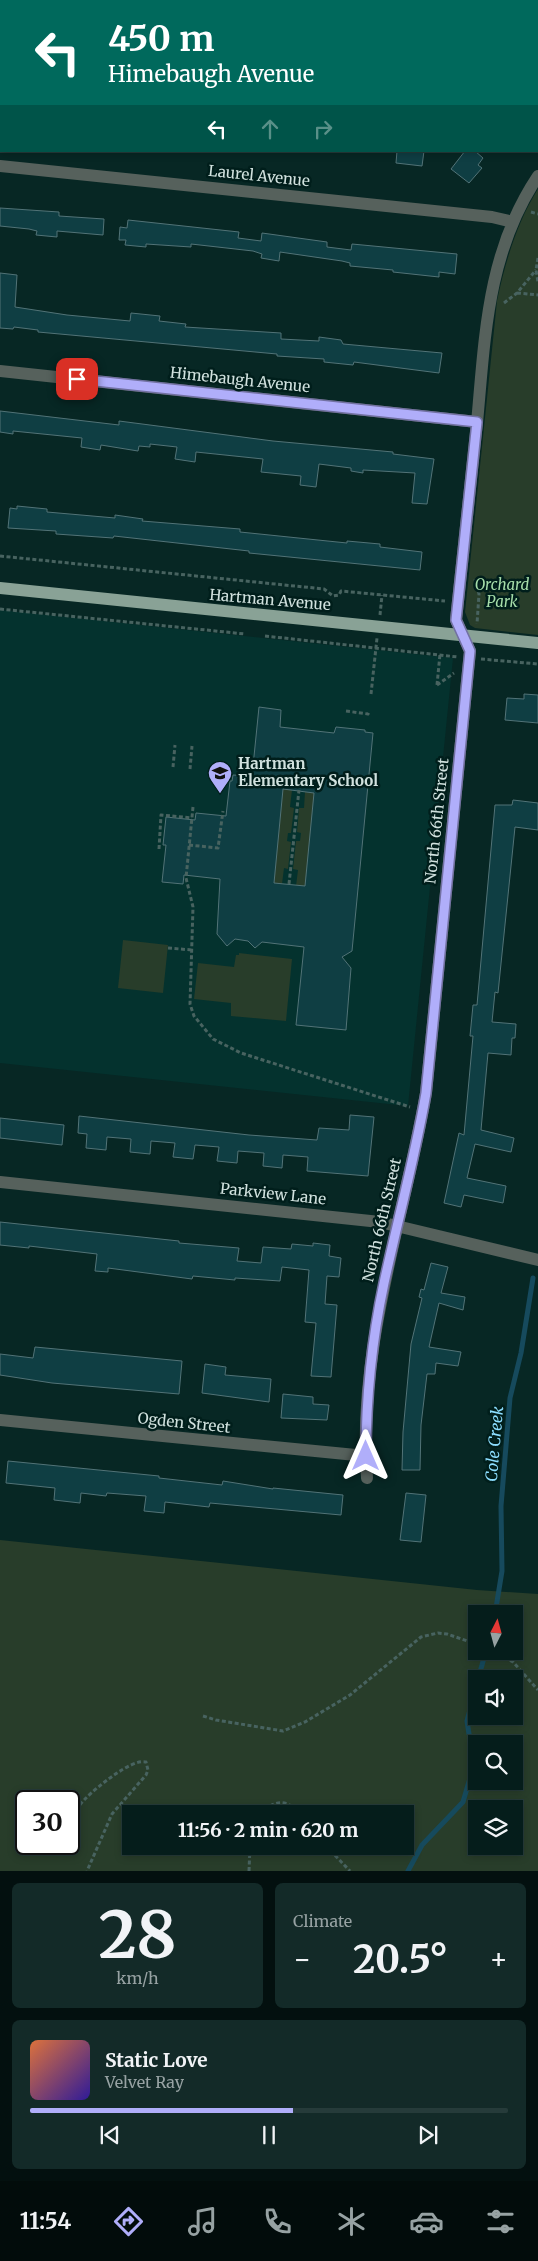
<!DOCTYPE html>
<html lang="en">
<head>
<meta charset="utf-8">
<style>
  body { margin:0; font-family:Merriweather,serif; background:#132a28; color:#f1f3f6; height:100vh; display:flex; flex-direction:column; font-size:19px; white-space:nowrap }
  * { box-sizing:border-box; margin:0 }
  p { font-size:16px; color:#97a2a3 }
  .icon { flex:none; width:28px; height:28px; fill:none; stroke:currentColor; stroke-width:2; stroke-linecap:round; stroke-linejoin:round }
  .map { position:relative; height:1871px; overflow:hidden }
  .drawer { display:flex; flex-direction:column; gap:12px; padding:12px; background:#03100f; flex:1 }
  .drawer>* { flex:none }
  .guide { position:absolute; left:0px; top:0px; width:539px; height:152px; box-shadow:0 2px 8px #0003,0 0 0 1px #263b3a; background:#00695c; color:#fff; overflow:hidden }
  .needle { width:32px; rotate:6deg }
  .controls { position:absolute; left:468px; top:1605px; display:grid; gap:10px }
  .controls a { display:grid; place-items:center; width:55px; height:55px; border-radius:0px; background:#051d1b; box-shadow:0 2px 8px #0003,0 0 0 1px #263b3a; font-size:25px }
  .speed { position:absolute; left:15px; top:1790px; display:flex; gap:10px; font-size:25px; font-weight:700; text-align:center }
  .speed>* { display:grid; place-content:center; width:65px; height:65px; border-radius:50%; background:#051d1b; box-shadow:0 2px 8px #0003,0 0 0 1px #263b3a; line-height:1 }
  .speed .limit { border:2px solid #111; border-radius:8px; background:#fff; color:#111 }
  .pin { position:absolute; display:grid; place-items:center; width:42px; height:42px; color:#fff; margin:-21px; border-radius:10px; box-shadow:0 2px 8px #0006 }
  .me { position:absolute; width:55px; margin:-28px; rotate:0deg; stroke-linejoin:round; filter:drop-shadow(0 0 4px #0008) }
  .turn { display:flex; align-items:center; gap:18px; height:105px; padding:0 25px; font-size:22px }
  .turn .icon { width:65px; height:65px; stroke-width:2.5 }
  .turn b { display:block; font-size:35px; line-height:42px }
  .lanes { display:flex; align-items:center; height:48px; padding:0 25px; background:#0003; justify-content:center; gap:25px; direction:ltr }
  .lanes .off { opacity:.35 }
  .big { font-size:38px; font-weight:700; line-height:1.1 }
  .drawer .widget { flex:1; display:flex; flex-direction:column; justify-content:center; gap:8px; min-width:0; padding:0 18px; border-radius:8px; background:#132a28 }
  .drawer .dial { align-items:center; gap:0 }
  .dial b { font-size:65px; line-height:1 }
  .song { display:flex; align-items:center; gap:15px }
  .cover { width:60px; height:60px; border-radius:8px; background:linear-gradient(135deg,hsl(20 70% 55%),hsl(250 70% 35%)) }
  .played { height:5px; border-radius:2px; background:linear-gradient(90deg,#b0aefa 55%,#263b3a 55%) }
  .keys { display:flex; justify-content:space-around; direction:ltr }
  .heat { display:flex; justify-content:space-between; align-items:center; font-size:28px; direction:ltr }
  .drawer .tiles { flex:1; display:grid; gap:12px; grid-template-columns:1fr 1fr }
  .widget:last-child { grid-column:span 2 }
  .trip { position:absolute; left:122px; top:1805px; width:292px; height:50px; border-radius:0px; background:#051d1b; box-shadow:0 2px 8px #0003,0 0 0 1px #263b3a; font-weight:700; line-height:50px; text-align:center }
  .dock { display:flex; height:80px; justify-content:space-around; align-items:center; background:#020c0b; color:#97a2a3 }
  .dock .icon { width:35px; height:35px }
  .dock .current { color:#b0aefa }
  .dock b { font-size:22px; color:#f1f3f6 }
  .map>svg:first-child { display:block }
  .built { fill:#04322e }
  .green { fill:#283d2a; fill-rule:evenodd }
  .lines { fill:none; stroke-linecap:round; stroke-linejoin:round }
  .stream { stroke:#164a5d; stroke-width:5 }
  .building { fill:#0f3e43; stroke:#527377; fill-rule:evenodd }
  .path { stroke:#486360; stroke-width:3; stroke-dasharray:4 2.5; stroke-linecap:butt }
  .minor { stroke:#56615c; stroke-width:12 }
  .major { stroke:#89a296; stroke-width:12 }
  .route-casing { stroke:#7271a2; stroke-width:12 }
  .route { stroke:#b0aefa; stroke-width:9 }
  .labels { text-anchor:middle; stroke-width:5; stroke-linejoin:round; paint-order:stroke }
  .street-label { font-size:15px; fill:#d1e2df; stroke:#001e1b }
  .park-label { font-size:15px; font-style:italic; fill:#a5dda9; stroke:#001e1b }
  .poi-label { font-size:15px; font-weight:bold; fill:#d1e2df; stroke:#001e1b; text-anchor:start }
  .water-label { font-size:16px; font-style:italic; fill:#8cdeff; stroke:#001e1b }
</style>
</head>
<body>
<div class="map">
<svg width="538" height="1871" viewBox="0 0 538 1871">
  <rect width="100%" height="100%" fill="#072724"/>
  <path class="built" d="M0,610L453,658L408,1106L0,1063Z"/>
  <path class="green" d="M538,189V635L475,628L470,625L465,612L497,301C505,263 517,222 538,189Z
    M283,789L292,790L290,807L294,808L291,833H288L287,841L291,842L288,869L284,868L282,884L274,883Z
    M305,792L315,793L305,886H296L298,870L293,869L296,841H300L301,833L297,832L299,808H304Z
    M123,940L168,945L163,993L118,988Z
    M239,953L292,959L286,1021L231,1016V1003L194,999L198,963L234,967L236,955H239Z
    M0,1540L477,1590L538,1594V1871H0ZM476,1614H514V1651H476ZM476,1679H514V1716H476ZM476,1744H514V1781H476ZM26,1801H69V1844H26ZM476,1809H514V1846H476ZM131,1814H406V1846H131Z"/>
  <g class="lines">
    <path class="stream" d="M495,1614L502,1571L501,1506L510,1398L521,1353L533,1278
      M478,1679L486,1651
      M408,1871L422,1845L463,1802L470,1778L474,1752V1742L469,1734L467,1721L476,1687"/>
  </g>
  <path class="building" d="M397,151H424L422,166L396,163Z
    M465,151H475L483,158L478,165L482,168L469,183L451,169Z
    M0,208L59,212V216L104,219L103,235L57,231V237L36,235L37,231L29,229L0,226Z
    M128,220L239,232L238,238L261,241L262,233L327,242V247L351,250L352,244L457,254L455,274L439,272V277L393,272V270L350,266V263L342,261L280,252L279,261L261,258L262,254L253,251L191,244V247L146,244V247L125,245L126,240H119L120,227L127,228Z
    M0,273L17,275L15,307L67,315L130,321L131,313L160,316L159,321L186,324L185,327L281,333V339L319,341V337L341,340L343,344L442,353L439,373L354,362L353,365L324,362V359L277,356V354L38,332V330L14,327L13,329L0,328Z
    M0,411L119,425V421L273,441L393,452V454L434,459L427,504L412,503L415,473L363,470V473L351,471V468L319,464L316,487L300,485L301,476L261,472L263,459L196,452L195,462L175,459L177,447L150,444V447L139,446L138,451L101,445L100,450L81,447L82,438L13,431V434L0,432Z
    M17,506L47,509V512L115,518V515L143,519L142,521L240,529V532L347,543V541L380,544V547L422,552L420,570L249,553V551L114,536L113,538L56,534V531L8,528L10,508L17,509Z
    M524,694L538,695V723L505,720L507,698L524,699Z
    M259,707L281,710L280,727L334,733L336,727L365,730V732L373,733L352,951L342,957L351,968L346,1030L296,1025L304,947L262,942L255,948L248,941L235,939L227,946L217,934L220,879L184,875L183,884L162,882L166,845H163L166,817L195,820L196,813L226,816L230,781H232L233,775L252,776ZM283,789L314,793L305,886L274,883Z
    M513,800L538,803V830L515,827L498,993L495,992L492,1022L516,1024L515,1038H512L511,1055L488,1053L481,1130L514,1138L511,1152L475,1144L467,1178L506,1186L503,1203L464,1195L461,1207L444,1203L459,1133L464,1135L473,1036H470L473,1005H477L495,805H512Z
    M350,1115L374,1117L368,1176L307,1171L308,1157L283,1155L282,1168L263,1166L264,1153L238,1151L237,1163L217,1161L219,1147L195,1145L193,1159L173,1157L175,1143L151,1141L150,1154L130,1152L131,1139L107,1137L106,1150L86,1148L87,1134L78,1133L79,1116L249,1135L317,1140L319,1128L349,1130Z
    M0,1118L64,1125L62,1145L0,1138Z
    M0,1222L179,1241V1243L239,1248L237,1261L261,1263L263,1247L291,1249L292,1244L313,1246V1243L330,1245L329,1256L341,1258L339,1277L327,1276L325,1304L337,1305L331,1377L311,1376L316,1323L305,1322L309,1270L282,1267L280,1281L235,1278V1280L193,1276L192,1279L108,1268V1272L95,1271L97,1254L29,1246V1248L0,1245Z
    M431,1263L448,1267L441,1293L465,1297L463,1310L439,1303L429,1347L461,1352L458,1366L436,1363L435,1374H427L421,1425L420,1470H402L403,1432L411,1344L422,1298L419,1297L421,1289L424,1290Z
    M35,1347L182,1361L179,1394L52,1383L0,1375V1354L33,1358Z
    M205,1364L226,1367L225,1375L271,1379L269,1402L202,1393Z
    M283,1394L313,1397V1404L329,1405L327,1420L281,1418Z
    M8,1461L159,1476V1478L222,1485L223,1481L273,1489V1488L343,1495L341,1515L210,1503L209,1507L165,1502L164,1513L144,1511L146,1496L107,1493L106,1496L81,1493L80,1503L54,1500L55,1488L6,1483Z
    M406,1493L426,1495L421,1542L400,1540Z"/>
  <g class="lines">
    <path class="path" d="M531,212L538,214
      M538,258L536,270L538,282
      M517,293L538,295
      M504,303L517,293L536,270
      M0,556L324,589L333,596L339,595L341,591L445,601
      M475,579L479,594L477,624
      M0,609L245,634
      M380,615L382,595
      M265,636L458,657
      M481,659L538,664
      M437,685L440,654
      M437,685L454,673
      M371,694L377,638
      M346,711L368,714L369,712
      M173,767L175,745
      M190,769L192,746
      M193,807L186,878L193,907L190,1004L194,1016L213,1039L241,1053L410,1107
      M189,845L218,848L223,811
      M159,849L161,815L192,818
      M289,884L299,790
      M168,948L192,950
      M493,1651L513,1662L538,1690
      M203,1716L216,1720L283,1731L305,1722L350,1695L421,1637L438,1633L447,1634L476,1644
      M260,1814C274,1800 287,1798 300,1814
      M69,1821C74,1813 79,1805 86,1798C96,1788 132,1758 146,1762L148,1770L146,1775L112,1814L87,1871
      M326,1846L350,1871
      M49,1849L53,1844
      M249,1871L250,1846"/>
    <path class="minor" d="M458,0L467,1
      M538,24V25
      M0,166L492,217L513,222
      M0,371L477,422
      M0,1182L380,1222L538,1260
      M0,1420L366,1456
      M367,1478C357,1348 404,1219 426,1093L470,651L456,620C463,554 470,489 477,423C485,336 487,252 538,176"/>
    <path class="major" d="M0,588L538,643"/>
  </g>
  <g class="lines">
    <g class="route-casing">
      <path id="route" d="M77,379L477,422L456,620L470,651L426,1093C415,1157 398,1219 384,1283C372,1339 366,1399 366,1456"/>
    </g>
    <use href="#route" class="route"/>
  </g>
  <defs>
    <g id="school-pin" transform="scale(1.25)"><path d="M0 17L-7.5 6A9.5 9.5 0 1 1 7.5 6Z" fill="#b0aefa" stroke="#001e1b"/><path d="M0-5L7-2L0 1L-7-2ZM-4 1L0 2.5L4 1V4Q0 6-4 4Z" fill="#111"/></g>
  </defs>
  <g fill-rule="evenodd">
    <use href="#school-pin" x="220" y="773"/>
  </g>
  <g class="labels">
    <g class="street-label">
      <text transform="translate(259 176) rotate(6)" y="5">Laurel Avenue</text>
      <text transform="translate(240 380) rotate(6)" y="5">Himebaugh Avenue</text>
      <text transform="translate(270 600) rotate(5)" y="5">Hartman Avenue</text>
      <text transform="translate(437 821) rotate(-84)" y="5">North 66th Street</text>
      <text transform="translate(273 1194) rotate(6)" y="5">Parkview Lane</text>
      <text transform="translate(382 1220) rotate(-77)" y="5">North 66th Street</text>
      <text transform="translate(184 1423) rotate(6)" y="5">Ogden Street</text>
    </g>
    <g class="park-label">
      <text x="502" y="590">Orchard<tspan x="502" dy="17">Park</tspan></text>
    </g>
    <g class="poi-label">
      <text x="238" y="769">Hartman<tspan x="238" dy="17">Elementary School</tspan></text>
    </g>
    <g class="water-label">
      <text transform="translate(494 1444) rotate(-85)" y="6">Cole Creek</text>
    </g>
  </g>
</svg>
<div class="controls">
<a><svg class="needle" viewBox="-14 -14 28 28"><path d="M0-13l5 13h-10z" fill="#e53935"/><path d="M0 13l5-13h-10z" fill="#97a2a3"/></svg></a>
<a><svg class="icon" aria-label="sound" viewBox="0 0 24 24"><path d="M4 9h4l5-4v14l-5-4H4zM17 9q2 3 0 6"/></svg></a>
<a><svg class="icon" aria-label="search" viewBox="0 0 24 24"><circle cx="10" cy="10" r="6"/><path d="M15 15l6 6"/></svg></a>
<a><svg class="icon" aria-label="layers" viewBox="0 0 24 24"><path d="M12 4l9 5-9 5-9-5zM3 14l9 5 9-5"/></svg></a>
</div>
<div class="speed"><div class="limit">30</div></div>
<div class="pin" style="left:77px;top:379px;background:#d93025"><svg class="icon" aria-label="arrive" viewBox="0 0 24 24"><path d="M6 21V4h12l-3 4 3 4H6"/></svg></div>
<svg class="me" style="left:366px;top:1456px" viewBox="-20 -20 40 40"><path d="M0-17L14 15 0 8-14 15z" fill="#b0aefa" stroke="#fff" stroke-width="4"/></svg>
<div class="trip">11:56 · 2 min · 620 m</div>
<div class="guide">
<div class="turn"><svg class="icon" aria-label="left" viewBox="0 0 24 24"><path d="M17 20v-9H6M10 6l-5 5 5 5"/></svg><div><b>450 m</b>Himebaugh Avenue</div></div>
<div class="lanes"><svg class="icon" aria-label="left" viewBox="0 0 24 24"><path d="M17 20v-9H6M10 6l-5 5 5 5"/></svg><svg class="icon off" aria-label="ahead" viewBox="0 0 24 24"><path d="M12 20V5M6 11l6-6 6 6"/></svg><svg class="icon off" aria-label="right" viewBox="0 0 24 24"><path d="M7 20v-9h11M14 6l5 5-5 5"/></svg></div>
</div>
</div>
<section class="drawer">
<div class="tiles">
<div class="widget dial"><b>28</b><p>km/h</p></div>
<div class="widget"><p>Climate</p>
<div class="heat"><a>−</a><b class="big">20.5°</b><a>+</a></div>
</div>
<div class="widget">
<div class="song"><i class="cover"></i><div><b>Static Love</b><p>Velvet Ray</p></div></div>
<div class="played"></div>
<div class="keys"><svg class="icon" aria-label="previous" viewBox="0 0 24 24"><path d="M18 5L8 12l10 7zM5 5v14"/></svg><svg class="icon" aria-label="pause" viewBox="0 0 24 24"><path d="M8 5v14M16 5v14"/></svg><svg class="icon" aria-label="next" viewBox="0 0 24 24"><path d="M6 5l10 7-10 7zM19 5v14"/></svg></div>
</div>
</div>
</section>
<nav class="dock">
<b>11:54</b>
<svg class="icon current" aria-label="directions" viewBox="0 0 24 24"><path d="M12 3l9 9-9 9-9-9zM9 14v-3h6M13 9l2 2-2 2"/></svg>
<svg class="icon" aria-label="music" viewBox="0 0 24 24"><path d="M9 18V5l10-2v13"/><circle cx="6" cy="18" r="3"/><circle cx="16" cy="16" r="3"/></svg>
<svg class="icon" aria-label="phone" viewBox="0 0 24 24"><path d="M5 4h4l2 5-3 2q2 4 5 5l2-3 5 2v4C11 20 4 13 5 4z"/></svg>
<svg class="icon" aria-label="climate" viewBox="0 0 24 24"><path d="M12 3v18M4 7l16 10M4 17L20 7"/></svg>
<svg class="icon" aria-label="car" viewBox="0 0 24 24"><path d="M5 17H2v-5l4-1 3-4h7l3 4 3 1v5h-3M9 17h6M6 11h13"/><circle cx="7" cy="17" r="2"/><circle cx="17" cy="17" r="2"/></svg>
<svg class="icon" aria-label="filters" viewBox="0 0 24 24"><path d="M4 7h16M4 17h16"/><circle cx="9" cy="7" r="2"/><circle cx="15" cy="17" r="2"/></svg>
</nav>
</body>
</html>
